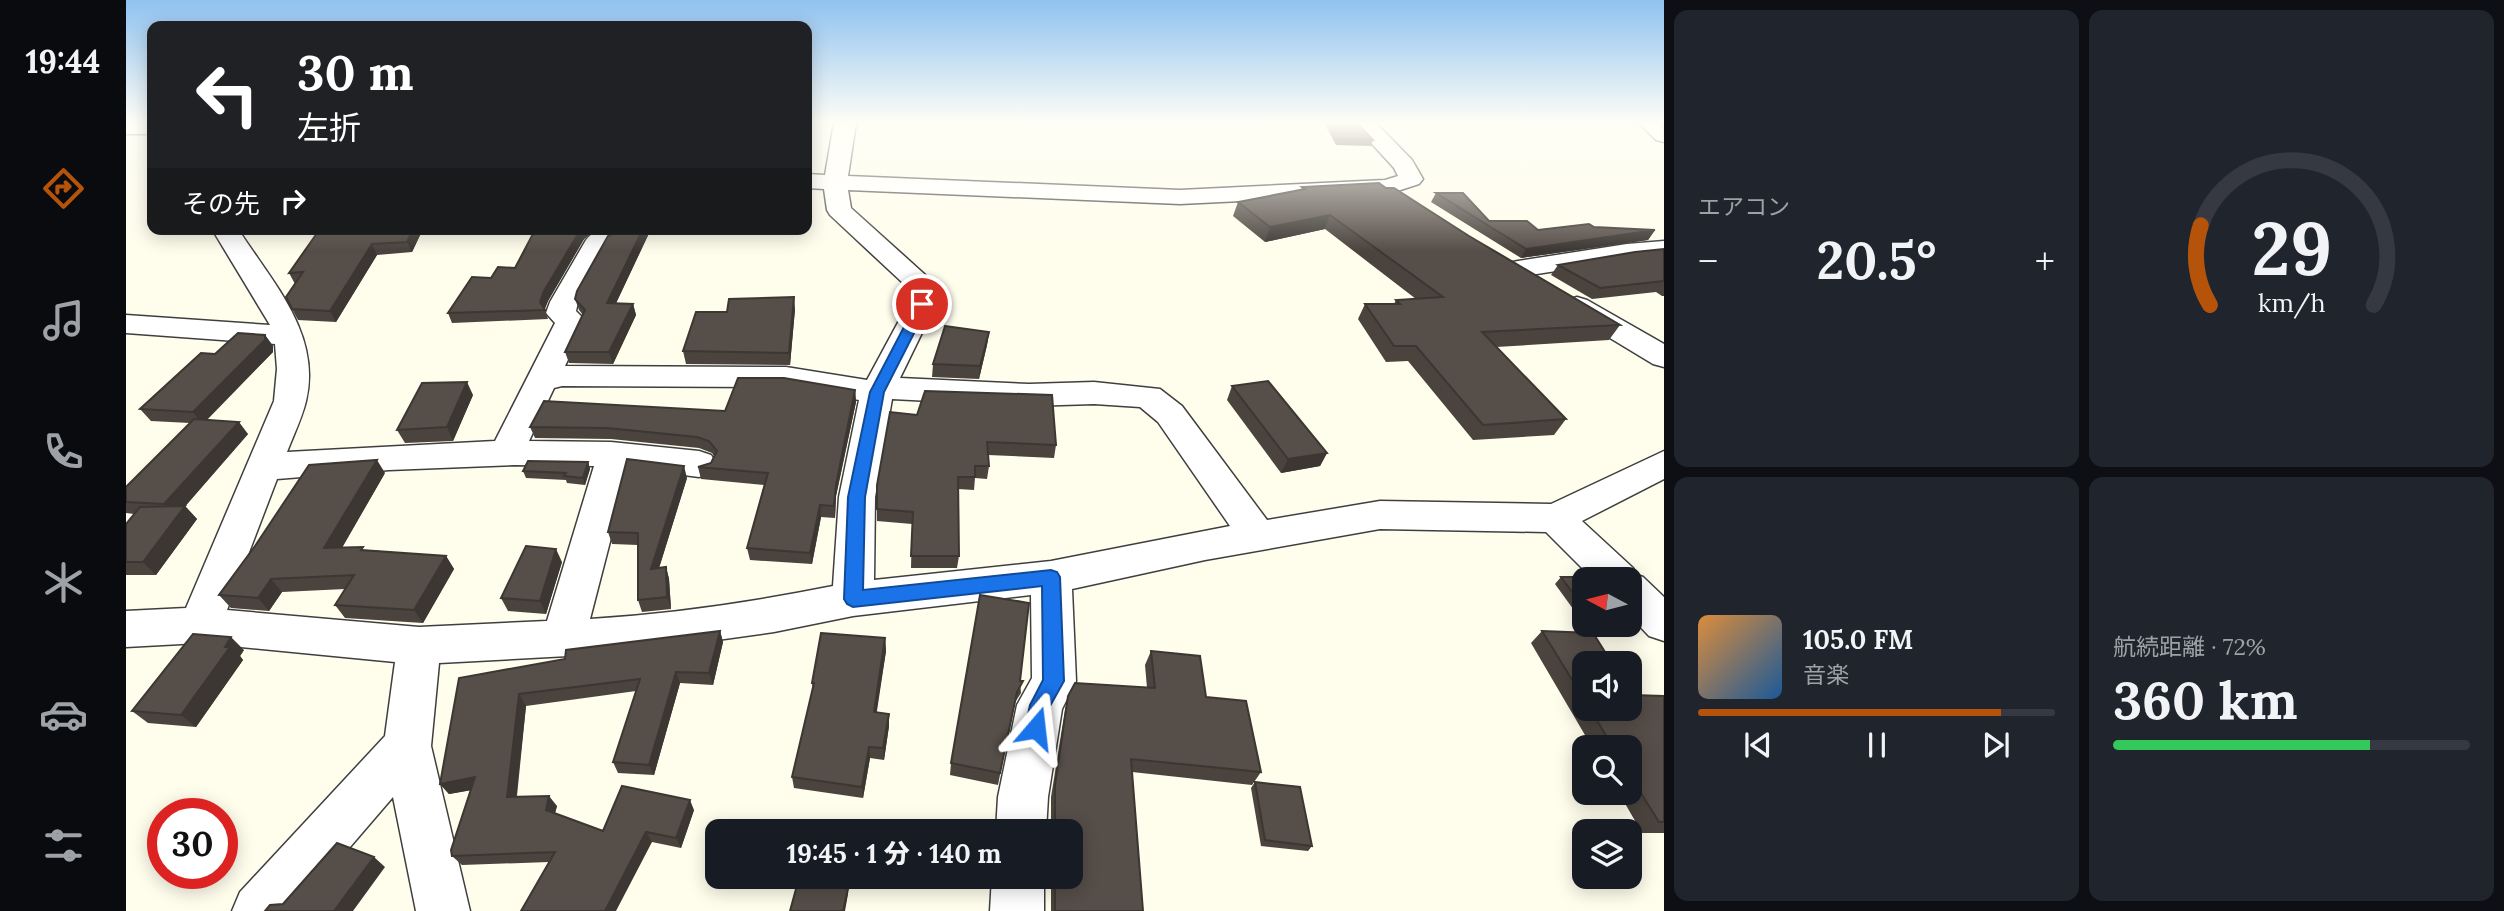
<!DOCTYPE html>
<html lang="ja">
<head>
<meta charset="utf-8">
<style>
  body { margin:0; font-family:Lora,"Noto Sans JP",serif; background:#20242c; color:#f1f3f6; height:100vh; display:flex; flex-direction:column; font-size:26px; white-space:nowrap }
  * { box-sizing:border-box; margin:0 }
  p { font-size:23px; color:#9ea1a6 }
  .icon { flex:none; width:38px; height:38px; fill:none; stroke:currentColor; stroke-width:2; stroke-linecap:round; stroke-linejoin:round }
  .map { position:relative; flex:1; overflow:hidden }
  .side { display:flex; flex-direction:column; gap:10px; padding:10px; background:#0d0f14; width:840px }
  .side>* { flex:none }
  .top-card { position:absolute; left:21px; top:21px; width:665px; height:214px; border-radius:14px; box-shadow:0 4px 18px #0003; background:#202124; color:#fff; overflow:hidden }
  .needle { width:46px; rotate:277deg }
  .buttons { position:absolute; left:1446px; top:567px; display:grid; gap:14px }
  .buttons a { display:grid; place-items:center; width:70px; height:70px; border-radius:14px; background:#171b24; box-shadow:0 4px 18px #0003; font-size:35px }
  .speed { position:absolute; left:21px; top:798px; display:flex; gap:14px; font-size:35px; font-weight:700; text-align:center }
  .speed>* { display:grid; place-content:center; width:91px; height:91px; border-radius:50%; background:#171b24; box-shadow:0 4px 18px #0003; line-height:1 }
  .speed .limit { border:10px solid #d22; background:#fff; color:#111 }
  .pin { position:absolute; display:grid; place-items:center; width:60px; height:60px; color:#fff; margin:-30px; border:4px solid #fff; border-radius:50%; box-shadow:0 2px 7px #0007 }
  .me { position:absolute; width:77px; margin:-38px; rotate:17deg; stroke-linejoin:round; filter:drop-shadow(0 0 5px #0008) }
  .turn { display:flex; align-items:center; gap:24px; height:147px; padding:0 35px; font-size:32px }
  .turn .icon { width:91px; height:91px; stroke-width:2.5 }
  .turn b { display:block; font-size:49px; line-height:60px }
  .then { display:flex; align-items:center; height:66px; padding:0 35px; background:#0003; gap:14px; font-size:26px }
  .big { font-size:52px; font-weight:800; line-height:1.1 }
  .side .card { flex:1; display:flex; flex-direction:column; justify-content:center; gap:10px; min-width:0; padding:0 24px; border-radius:14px; background:#20242c }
  .side .dial { align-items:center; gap:0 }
  .dial svg { height:182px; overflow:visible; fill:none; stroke:#363941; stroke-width:7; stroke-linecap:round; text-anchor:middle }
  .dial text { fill:#f1f3f6; stroke:none }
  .song { display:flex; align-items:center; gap:21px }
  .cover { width:84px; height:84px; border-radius:10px; background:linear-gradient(135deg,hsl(30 70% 55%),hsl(210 70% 35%)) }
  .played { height:7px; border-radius:4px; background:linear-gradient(90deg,#b45309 85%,#363941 85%) }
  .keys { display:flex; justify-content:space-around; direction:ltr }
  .heat { display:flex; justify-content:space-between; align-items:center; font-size:38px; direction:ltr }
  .charge { height:10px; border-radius:5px; background:linear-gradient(90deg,#34c759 72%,#363941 0) }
  .side .tiles { flex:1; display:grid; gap:10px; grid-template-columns:repeat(2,1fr) }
  .trip { position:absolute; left:579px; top:819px; width:378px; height:70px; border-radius:14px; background:#171b24; box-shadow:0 4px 18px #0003; font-weight:800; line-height:70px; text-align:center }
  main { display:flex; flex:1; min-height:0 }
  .dock { display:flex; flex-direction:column; width:126px; justify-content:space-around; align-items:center; background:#090b0e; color:#9ea1a6 }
  .dock .icon { width:49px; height:49px }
  .dock .active { color:#b45309 }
  .dock b { font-size:32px; color:#f1f3f6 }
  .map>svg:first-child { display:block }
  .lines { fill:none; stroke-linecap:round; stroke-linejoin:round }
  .minor-casing { stroke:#3f3f3f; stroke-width:3 }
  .minor { fill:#fff; fill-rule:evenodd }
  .wall { fill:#4a433e }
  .shaded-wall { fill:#3c3732 }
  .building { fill:#564e48; stroke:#3c3732; stroke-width:2 }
  .route { fill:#1a73e8; stroke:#114b97; stroke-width:2 }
</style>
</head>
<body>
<main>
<nav class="dock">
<b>19:44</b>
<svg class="icon active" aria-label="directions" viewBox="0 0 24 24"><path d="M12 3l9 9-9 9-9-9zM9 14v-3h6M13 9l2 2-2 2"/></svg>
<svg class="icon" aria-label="music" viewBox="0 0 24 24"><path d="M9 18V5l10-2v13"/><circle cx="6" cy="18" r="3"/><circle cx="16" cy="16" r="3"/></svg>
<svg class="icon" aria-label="phone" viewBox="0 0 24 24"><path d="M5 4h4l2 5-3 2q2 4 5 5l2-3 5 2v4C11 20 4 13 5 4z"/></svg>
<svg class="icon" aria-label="climate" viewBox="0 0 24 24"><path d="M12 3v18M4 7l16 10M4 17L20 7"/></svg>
<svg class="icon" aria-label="car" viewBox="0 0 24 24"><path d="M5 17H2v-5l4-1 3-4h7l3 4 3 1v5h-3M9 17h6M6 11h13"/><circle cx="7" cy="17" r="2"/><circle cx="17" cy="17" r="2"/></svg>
<svg class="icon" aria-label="filters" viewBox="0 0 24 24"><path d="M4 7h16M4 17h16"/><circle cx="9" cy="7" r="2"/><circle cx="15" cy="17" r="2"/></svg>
</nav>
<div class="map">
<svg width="1538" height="911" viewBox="0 0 1538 911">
  <rect width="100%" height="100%" fill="#fffdec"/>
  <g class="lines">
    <g class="minor-casing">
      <path id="minor" d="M0,123H26V134H0Z
        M708,123H730L722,176L1054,190L1259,180L1272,176L1268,168L1227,123H1250L1286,160L1297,179L1293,184L1262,194L1054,204L722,190L725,208L806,281L810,304L774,378L903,384L968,382L1034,389L1056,406L1141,520L1254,501L1425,504L1538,451V479L1456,521L1507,568L1511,575L1517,577L1538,597V641L1523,636L1503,615V579H1467L1420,532L1254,529L1079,560L946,589L950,681L936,709L922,797L920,831H870L872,797L891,705L906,678L905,595L727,616L648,632L498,653L313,663L305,746L344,911H290L267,797L169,911H106L114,892L259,736L269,662L74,643L0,647V611L60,608L148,401L151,369L149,344L0,333V315L144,325L86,229H112C146,282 196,334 180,401C176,418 167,436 161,452L369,441L429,323L420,313L424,302L460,240C471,224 497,229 514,229L510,234L483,245L452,302L450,311L460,321L439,366L660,367L741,380L782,304L778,284L704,215L701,210L698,189L681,188V174L699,175ZM436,386L660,387L733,400L713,497L707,586C627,602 545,614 464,619L503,468L573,477L585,473L591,464L585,455L573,451L485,442L403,441L428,388ZM766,399L903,406L968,404L1014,407L1032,422L1104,526L925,561L748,580L749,497ZM388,465L468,466L421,621L293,627L101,610L151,479L263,470Z
        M1513,123H1537L1538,142L1530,140Z
        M1538,241V257L1501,260L1392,277L1382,275L1378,269L1382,263L1392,261L1501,244Z
        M1451,297L1461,300L1538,344V367L1527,364L1441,312L1437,306L1441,300Z
        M866,877H918V911H864Z"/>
    </g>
    <use href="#minor" class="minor"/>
  </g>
  <path class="wall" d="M1198,123H1231L1247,140L1245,146L1210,145Z
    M1176,187L1343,236L1494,325L1483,340L1370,347L1440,419L1428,435L1347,440L1282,361L1260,362L1232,319L1239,304H1268L1270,300L1290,299L1199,229L1139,242L1107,216L1112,202L1175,190Z
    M1310,193L1363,221L1412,230L1468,227L1529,230L1522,240L1395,258L1305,202Z
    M194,229H297L286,252L251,255L210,322L172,320L166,309L169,284L163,273Z
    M470,229L458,239L422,301L419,309L422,319L326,323L322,313L365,278L389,268L409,230Z
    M498,229H525L490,303L507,304L510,315L487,364L443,363L439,352L457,315L453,310L449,299Z
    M1538,249V296H1536L1530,292L1466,299L1425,275L1432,265Z
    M669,309L664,365L560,364L557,351L601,312Z
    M863,332L861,345L853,379L806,377L807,364Z
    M139,335L147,346V352L81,420L122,434L59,506L71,519L30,575H0V524L8,514L0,513V487L64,423L25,421L14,409L89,354Z
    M1106,386L1201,453L1194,466L1155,473L1101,400Z
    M729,390L730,402L710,496L709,518L695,517L686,564L624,560L621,548L638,485L575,479L572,467L585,463L588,456L586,453L573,448L485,439L409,438L404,427L599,411Z
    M347,395L327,441L279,443L271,430Z
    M764,412L930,445L928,458L862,455L863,466L861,479L849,478L848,490L832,489L833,556L831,568H785L786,524L751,521V485Z
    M462,462L464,469L459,485L441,483L440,480L400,478L397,471Z
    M259,473L216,548L320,556L328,569L297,623L219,618L209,605L219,589L156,592L143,611L105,608L93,595Z
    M561,478L533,568L540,567L543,579L545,609L516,612L512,600V545L486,544L482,532Z
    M436,562L420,614L382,611L375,598Z
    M1435,577L1458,579V624L1429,584Z
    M1503,617L1508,624L1501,630L1462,631L1458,625H1503Z
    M594,631L597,642L587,685L554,683L528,775L492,773L487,762L510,691L400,706L391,796L431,806L429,813L477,831L568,810L555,848L526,842L423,862L336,865L326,856L345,790L323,794L314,784L333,678Z
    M1416,631L1458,663V709H1503L1506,695L1538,696V833H1516L1493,793H1503V747H1466L1405,643Z
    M759,638L760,651L750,713L763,714V726L758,760L744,758L737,798L668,788L666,777L687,690L686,683Z
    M118,650L114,656L117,660L70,727L22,723L6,711Z
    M1025,651L1080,697L1135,772L1126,785L1006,772L1017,911H925V877H945V831H925V797L939,710L942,696L1021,688L1019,665Z
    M894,681L895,693L888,704L872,785L824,775L825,763Z
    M1129,782L1186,846L1182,851L1135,846L1125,788Z"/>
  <path class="shaded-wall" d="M1204,215L1199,229L1139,242L1144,227Z
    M287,229H297L286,252L281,242Z
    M455,229H470L458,239L422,301L418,310L414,302L418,291Z
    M517,229H525L485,314L481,303Z
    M1529,230L1522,240L1395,258L1400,249Z
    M246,244L251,255L210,322L204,311Z
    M668,297L669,309L664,365L663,353Z
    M507,304L510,315L487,364L483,352Z
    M863,332L861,345L853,379L854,366Z
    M139,335L147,346V352L76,424L67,412Z
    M341,382L347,395L327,441L321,427Z
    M729,390L730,402L710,496L709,518L708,506L710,485Z
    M113,422L122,434L50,517L38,504Z
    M1201,453L1194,466L1155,473L1162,459Z
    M251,460L259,473L208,561L198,548Z
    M462,462L464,469L459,485L457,478Z
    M558,466L561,478L529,581L525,569Z
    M694,505L695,517L686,564L684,553Z
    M59,506L71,519L30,575L17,562Z
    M430,549L436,562L420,614L414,601Z
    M320,556L328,569L297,623L288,610Z
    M540,567L543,579L545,609L541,597Z
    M145,579L156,592L143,611L132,598Z
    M594,631L597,642L587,685L583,673Z
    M105,637L118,650L114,656L117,660L70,727L55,715Z
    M759,638L760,651L749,724L748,712Z
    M550,672L554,683L528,775L523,765Z
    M393,694L400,706L389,807L381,797Z
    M763,714V726L758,760L757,748Z
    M743,747L744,758L737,798L736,787Z
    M349,777L358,788L323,794L314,784Z
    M423,796L431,806L427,820L420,810Z
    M564,800L568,810L555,848L550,838Z
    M520,832L526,842L490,911H479Z
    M248,857L259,867L227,911H208Z
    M722,889V894L719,911H717Z"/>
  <path class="building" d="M1203,123H1231L1247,140L1212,139Z
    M1253,183L1260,188H1268L1343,236L1494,325L1356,332L1440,419L1357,425L1290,346H1268L1239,304H1274L1270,300L1317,297L1204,215L1144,227L1112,202L1179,189L1176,187Z
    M1310,193H1337L1363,221H1401L1412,230L1463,224L1468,227L1529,230L1400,249Z
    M194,229H287L281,242L246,244L204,311L166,309L160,297L177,272L163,273Z
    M455,229L418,291L414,302L419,310L322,313L346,277L365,278L372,267L389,268L409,230Z
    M498,229H517L481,303L507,304L483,352H439L459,310L449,299L451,291L482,236Z
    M1538,249V281L1474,288L1432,265L1509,252Z
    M668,297L663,353L557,351L570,312H601L603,299Z
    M819,326L863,332L854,366L807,364Z
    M112,333L139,335V340L67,412L14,409L75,353L89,354Z
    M612,378H658L729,390L710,485L708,506L694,505L684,553L621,548L642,473L572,467L585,463L591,451L583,441L571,437L481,428L404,427L418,401L599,411Z
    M1142,381L1201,453L1162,459L1106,386Z
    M341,382L321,427L271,430L296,383Z
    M799,391L926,395L930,445L861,442L863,466H849V477H832L833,556H785L787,512L751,509V485L764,412L791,415Z
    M68,419L113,422L38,504L0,502V487Z
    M501,459L558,466L525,569L540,567L541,597L512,600V533L482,532Z
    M251,460L198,548L237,547L235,550L320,556L288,610L209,605L228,575L145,579L132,598L93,595L129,546L183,465Z
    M402,461L462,462L457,478L438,476L440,473L397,471Z
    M59,506L17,562H0V524L14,507Z
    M400,546L430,549L414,601L375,598Z
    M1435,577H1472L1474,579H1458V608Z
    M854,595L903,603L894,681H897L891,692L874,773L825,763Z
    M594,631L583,673L550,672L523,765L487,762L514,679L393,694L381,797L423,796L420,810L477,831L496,786L564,800L550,838L520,832L479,911H395L429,852L326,856L325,850L349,777L314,784L333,678L439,659L440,650Z
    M1416,631L1467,633L1486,663H1458V699Z
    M695,633L759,638L748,712L763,714L757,748L743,747L736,787L666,777L688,683H686Z
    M67,634L105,637L99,647H104L55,715L6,711Z
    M1025,651L1074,656L1080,697L1120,701L1135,772L1005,759L1017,911H929V877H945V831H929V785L942,696L949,683L1029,688Z
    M1503,691L1506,695L1538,696V822H1533L1503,774V747H1487L1464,709H1503Z
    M1129,782L1174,787L1186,846L1139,840Z
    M211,843L248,857L208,911H139L144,905L157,904Z
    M673,878L722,889L717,911H664Z"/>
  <linearGradient id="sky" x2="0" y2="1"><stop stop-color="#8fc2f0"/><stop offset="0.49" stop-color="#fffef6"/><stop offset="1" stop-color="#fffef6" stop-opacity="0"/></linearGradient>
  <rect width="1538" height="251" fill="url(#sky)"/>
  <path class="route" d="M796,300L803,304L758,392L739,497L737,590L925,570L931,572L934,577L938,681L924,706L917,735L910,737L902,735L899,728L904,705L917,680L916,586L727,607L721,604L718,599L722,497L744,392L790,304Z"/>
</svg>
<div class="buttons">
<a><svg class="needle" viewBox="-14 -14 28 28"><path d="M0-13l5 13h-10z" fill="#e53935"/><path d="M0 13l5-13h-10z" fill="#9ea1a6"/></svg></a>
<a><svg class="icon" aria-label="sound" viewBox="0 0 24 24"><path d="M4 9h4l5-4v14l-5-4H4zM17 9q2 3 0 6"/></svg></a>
<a><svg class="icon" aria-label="search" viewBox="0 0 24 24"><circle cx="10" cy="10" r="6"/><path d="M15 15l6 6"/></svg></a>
<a><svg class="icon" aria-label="layers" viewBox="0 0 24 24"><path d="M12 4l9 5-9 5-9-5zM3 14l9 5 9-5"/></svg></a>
</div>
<div class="speed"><div class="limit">30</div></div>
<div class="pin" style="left:796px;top:304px;background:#d93025"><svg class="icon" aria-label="arrive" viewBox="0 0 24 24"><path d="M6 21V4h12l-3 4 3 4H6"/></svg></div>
<svg class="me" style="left:910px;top:728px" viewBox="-20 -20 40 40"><path d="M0-17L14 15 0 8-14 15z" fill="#1a73e8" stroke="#fff" stroke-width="4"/></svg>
<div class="trip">19:45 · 1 分 · 140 m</div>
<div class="top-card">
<div class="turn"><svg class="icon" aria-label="left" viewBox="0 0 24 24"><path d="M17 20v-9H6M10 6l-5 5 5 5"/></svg><div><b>30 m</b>左折</div></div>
<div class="then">その先<svg class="icon" aria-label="right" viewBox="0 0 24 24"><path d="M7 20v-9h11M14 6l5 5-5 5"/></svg></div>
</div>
</div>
<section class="side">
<div class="tiles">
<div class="card"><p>エアコン</p>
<div class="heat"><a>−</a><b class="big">20.5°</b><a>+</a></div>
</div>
<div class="card dial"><svg viewBox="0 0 100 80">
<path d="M14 69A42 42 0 1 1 86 69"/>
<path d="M14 69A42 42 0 0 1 10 34" stroke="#b45309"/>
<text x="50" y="56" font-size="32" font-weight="700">29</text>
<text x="50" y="72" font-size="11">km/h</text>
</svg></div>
<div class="card">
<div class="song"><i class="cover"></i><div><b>105.0 FM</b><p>音楽</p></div></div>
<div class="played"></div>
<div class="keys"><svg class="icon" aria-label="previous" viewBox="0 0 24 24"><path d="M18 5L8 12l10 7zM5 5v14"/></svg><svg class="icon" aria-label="pause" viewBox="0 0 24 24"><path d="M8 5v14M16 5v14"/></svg><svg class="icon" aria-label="next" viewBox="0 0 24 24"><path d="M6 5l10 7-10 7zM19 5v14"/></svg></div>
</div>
<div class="card"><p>航続距離 · 72%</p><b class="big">360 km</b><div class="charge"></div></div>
</div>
</section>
</main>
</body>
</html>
